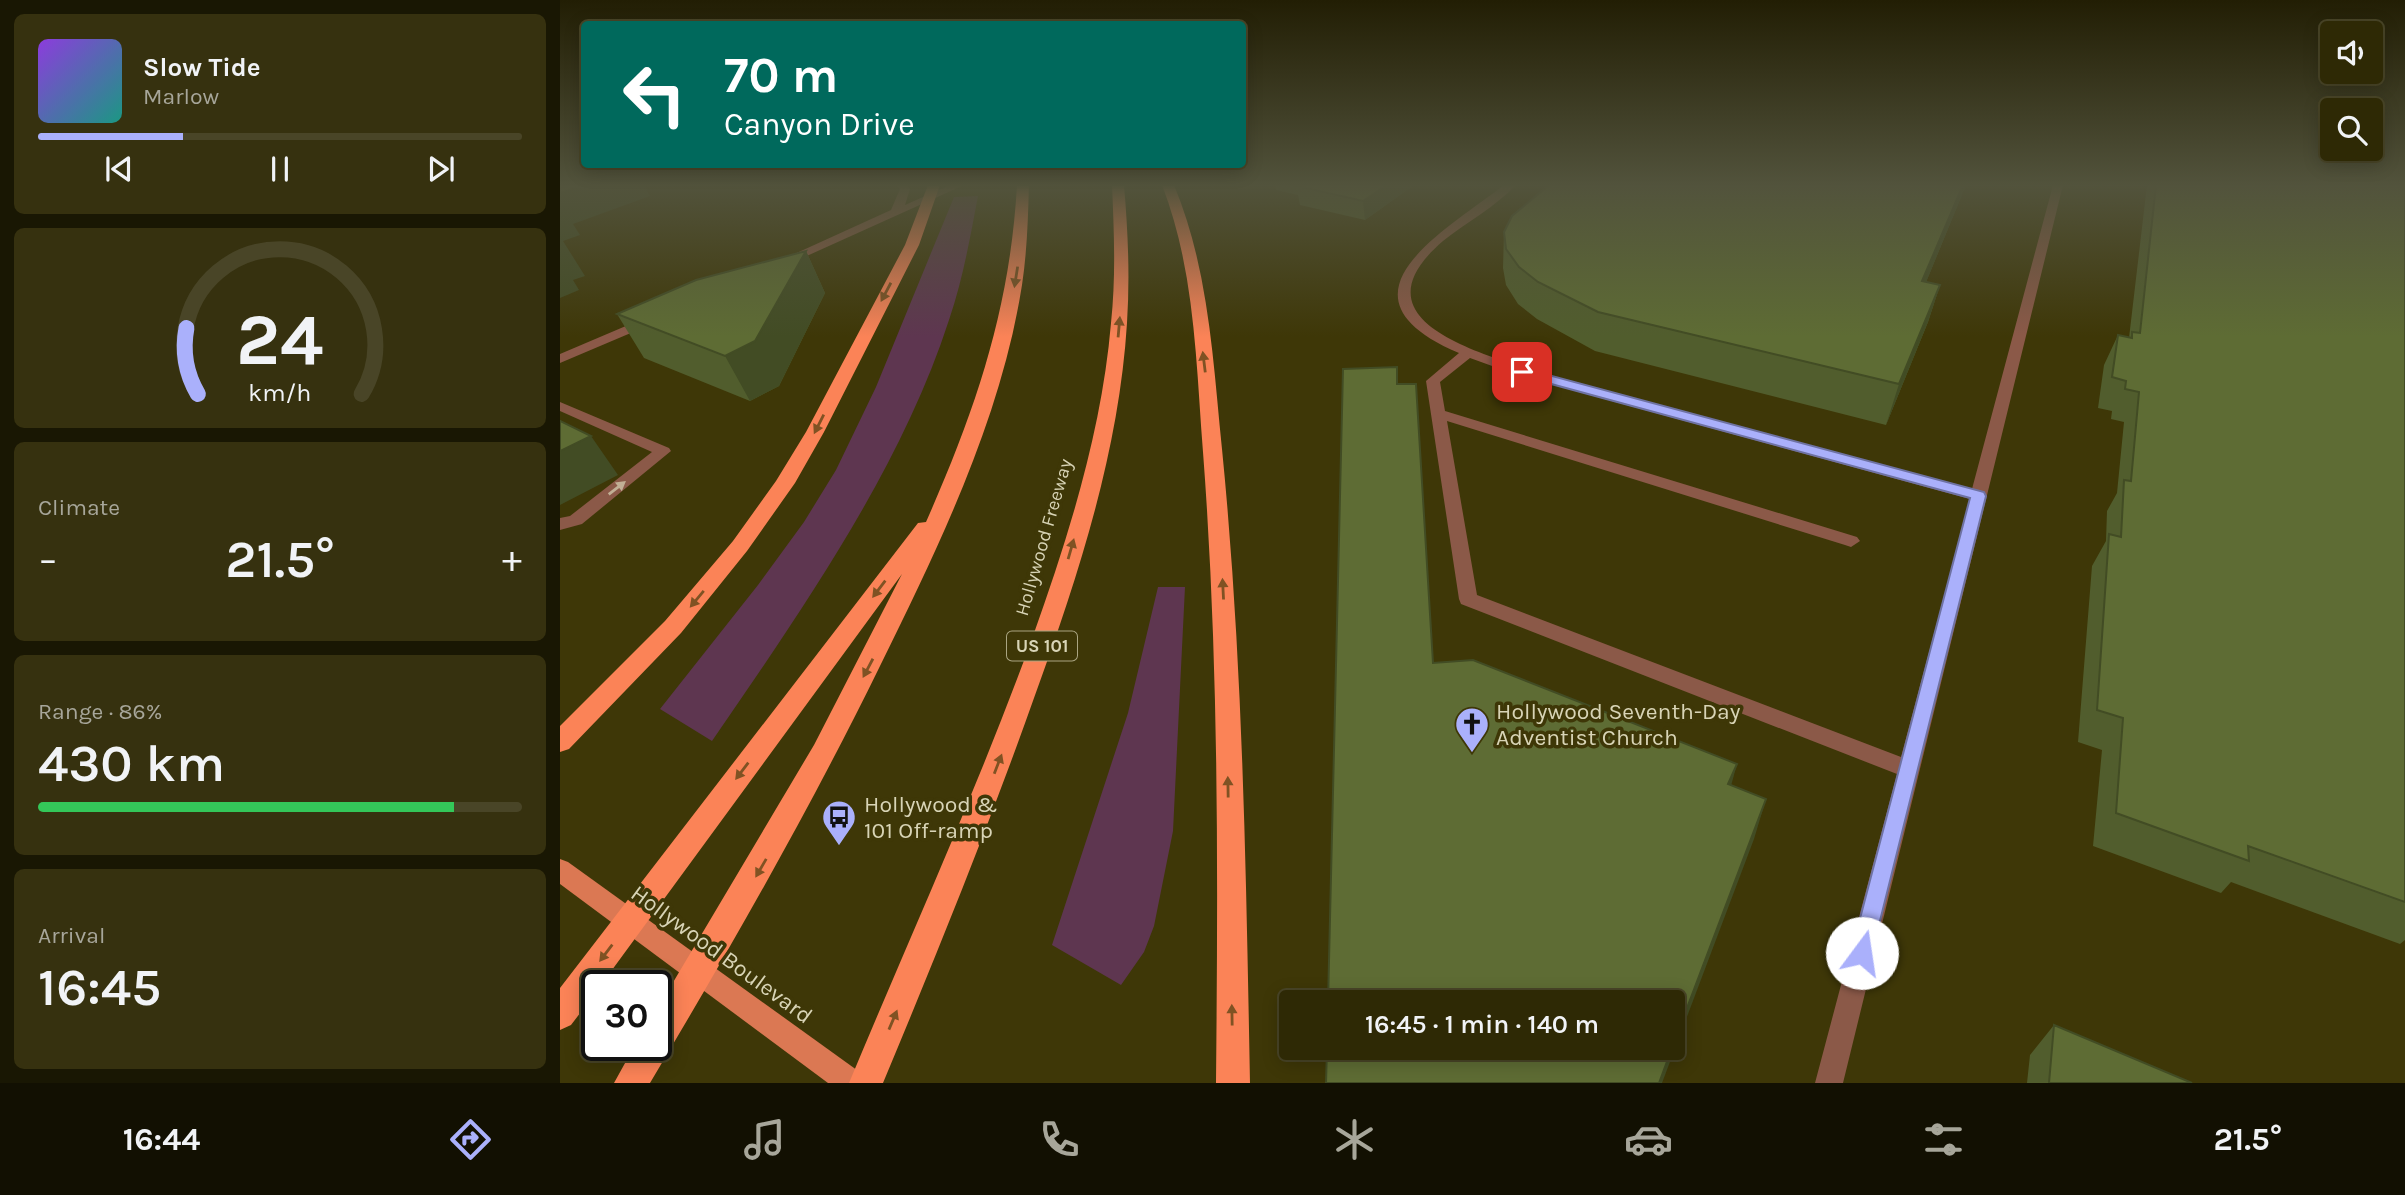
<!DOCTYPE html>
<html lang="en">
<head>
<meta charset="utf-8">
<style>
  body { margin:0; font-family:Karla,sans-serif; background:#36310f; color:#f1f3f6; height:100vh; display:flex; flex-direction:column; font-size:26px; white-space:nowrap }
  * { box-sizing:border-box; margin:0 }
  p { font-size:23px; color:#a7a69a }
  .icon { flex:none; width:38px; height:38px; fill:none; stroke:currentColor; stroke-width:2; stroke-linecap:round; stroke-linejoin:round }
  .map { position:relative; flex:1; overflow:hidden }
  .drawer { display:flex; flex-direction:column; gap:14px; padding:14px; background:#191703; width:560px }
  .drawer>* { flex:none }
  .guide { position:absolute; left:21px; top:21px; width:665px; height:147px; border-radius:7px; box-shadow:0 4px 18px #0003,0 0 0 2px #494527; background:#00695c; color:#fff; overflow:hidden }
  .fabs { position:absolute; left:1760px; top:21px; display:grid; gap:14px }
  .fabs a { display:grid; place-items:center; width:63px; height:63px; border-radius:7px; background:#2e2905; box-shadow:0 4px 18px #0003,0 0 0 2px #494527; font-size:35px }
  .speed { position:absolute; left:21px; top:970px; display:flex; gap:14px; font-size:35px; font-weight:700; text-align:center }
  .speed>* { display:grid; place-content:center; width:91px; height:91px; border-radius:50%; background:#2e2905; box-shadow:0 4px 18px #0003,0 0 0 2px #494527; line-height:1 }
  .speed .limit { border:4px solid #111; border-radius:10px; background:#fff; color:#111 }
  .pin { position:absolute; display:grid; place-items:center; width:60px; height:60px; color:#fff; margin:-30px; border-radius:14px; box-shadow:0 4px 10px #0006 }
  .me { position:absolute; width:77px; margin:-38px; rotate:14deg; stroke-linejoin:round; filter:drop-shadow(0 0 5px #0008) }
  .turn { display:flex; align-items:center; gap:24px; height:147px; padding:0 28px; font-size:32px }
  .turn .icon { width:91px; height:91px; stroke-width:2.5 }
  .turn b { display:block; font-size:49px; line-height:60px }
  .big { font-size:52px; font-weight:600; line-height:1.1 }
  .drawer .widget { flex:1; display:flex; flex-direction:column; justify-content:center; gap:10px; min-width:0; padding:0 24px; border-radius:10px; background:#36310f }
  .drawer .dial { align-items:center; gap:0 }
  .dial svg { height:182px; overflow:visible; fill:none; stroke:#494527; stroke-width:7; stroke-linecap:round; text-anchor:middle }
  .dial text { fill:#f1f3f6; stroke:none }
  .song { display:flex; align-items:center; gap:21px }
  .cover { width:84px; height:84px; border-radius:10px; background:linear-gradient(135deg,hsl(270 70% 55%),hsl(170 70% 35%)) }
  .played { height:7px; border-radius:4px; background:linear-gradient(90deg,#aab0fb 30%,#494527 30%) }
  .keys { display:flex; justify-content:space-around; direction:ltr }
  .heat { display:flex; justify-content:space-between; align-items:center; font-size:38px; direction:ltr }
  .charge { height:10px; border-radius:5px; background:linear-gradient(90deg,#34c759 86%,#494527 0) }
  .trip { position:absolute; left:719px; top:990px; width:406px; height:70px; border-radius:7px; background:#2e2905; box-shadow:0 4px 18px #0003,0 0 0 2px #494527; font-weight:600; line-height:70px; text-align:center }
  .menu { display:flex; height:112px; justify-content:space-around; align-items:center; background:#121002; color:#a7a69a }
  .menu .icon { width:49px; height:49px }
  .menu .current { color:#aab0fb }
  .menu b { font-size:32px; color:#f1f3f6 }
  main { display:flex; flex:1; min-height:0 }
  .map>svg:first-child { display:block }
  .green { fill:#5e3650 }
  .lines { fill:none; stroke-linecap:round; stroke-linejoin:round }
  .minor { fill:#8b5948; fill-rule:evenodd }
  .major { fill:#db7853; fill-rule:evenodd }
  .highway { fill:#fb8357; fill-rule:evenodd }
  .wall { fill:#515d2d }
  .shaded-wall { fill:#424c24 }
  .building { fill:#5e6c34; stroke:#424c24; stroke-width:2 }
  .oneway { fill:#805223 }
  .oneway2 { fill:#c1af95 }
  .route { fill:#aab0fb; stroke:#6e72a3; stroke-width:2 }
  .labels { text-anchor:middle; stroke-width:7; stroke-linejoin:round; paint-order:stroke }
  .shield { fill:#3e3707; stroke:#aaa582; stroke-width:2 }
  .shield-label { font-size:18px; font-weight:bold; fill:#d8d4b6 }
  .street-label { font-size:19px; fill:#d8d4b6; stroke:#3e3707 }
  .near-poi-label { font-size:23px; fill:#d8d4b6; stroke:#3e3707; text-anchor:start }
  .near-street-label { font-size:23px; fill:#d8d4b6; stroke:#3e3707 }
</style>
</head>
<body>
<main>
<section class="drawer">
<div class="widget">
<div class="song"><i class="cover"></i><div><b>Slow Tide</b><p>Marlow</p></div></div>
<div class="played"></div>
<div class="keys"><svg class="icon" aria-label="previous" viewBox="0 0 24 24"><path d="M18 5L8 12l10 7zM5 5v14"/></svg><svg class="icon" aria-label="pause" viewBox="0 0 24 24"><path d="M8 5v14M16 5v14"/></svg><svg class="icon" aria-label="next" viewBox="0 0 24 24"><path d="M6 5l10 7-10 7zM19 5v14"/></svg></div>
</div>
<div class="widget dial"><svg viewBox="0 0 100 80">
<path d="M14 69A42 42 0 1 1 86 69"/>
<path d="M14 69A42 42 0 0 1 9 40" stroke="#aab0fb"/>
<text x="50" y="56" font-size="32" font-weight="700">24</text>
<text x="50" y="72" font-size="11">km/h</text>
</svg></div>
<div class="widget"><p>Climate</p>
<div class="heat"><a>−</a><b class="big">21.5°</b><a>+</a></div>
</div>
<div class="widget"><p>Range · 86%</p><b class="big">430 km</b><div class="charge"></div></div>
<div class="widget"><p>Arrival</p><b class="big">16:45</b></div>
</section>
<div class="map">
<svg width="1845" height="1083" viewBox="0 0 1845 1083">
  <rect width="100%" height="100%" fill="#3e3707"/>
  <path class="green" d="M418,196C410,238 403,279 389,320C340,471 241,611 152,741L100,709L198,585L244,522L276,470L316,387L394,197Z
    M598,587H625L613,831L594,926L584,952L561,985L492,945L568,713Z"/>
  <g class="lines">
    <path class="minor" d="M336,185H347L350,189L345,205L390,185H404L229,264L219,261L331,210L340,189Z
      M944,185H956C935,207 907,222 883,241C796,316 905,348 967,369L1412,489L1493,185H1503L1283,1083H1255L1337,774L901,604L899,599L866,381L899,353C766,296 882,233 944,185ZM910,358L957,375L1410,499L1341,757L917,595L887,421L1285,545L1291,547L1300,541L1297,537L885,411L880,382Z
      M87,317L92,318V324L0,363V354Z
      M0,402L109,448L111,451L22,524L0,530V518L10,516L92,452L0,411Z"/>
    <path class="major" d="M0,859L8,862L301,1073L305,1083H268L0,884Z"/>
    <path class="highway" d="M368,185H380L359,245L264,432L235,483L187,551L121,633L9,749L0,752V726L105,621L173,541L216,481L246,432L345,245Z
      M457,185H469C468,219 467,252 462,285C441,419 379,546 320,666C250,809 171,947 90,1083H54L75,1045H96V1011L254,745L342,574L41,985H37V991L11,1025L0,1030V988L358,523L366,522C416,409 450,309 457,185Z
      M552,185H564C568,231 570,277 567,323C559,452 518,577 474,698C428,828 376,956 323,1083H289C351,934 418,788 473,636C509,535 542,430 551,323C556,277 554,231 552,185Z
      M602,185H614C649,269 653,361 662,449C683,660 686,872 690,1083H656C658,872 659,662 643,452C636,362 635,270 602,185Z"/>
  </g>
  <path class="wall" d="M716,185H854L805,220L740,205L738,195L716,190Z
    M989,185H1406L1366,282L1380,285L1368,322L1326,425L1035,351L977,319L958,304L946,285L943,268L944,232Z
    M1587,185H1845V940L1840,944L1671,882L1661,893L1533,846L1542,750L1518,742L1532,566L1546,541L1547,511L1557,493L1564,422L1551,419L1552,411L1538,408L1544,365L1558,335L1569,338Z
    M246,251L265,293L219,386L190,401L84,358L57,314Z
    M1494,1025L1632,1083H1467L1470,1055Z"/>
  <path class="shaded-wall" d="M24,185H84L90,196L13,224L20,235L3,241L25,276L13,280L19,290L0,298V193Z
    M827,185H854L805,220L803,201Z
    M1403,185H1406L1351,319L1362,281Z
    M246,251L265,293L219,386L190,401L165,356Z
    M1380,285L1368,322L1326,425L1339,384Z
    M31,436L58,475L0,505V451Z
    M1177,764L1166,804L1168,784Z
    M1206,799L1194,839L1102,1083H1099L1112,1048H1113V1045Z"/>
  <path class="building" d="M0,185H24L0,193Z
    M739,185H827L803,201L737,186Z
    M989,185H1403L1362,281L1380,285L1339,384L1038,312L978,282L959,267L946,249L944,232L952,216Z
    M1596,185H1845V902L1688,846L1689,861L1556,813L1563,718L1537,710L1549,534L1561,537L1564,480L1571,481L1579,392L1565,389L1566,381L1552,377L1558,335L1572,338V332L1580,333Z
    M246,251L195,341L165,356L57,314L136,280Z
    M837,367V384H856L873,663L913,660L1177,764L1168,784L1206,799L1113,1045V1003H768L783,369Z
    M0,421L31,436L0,451Z
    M1494,1025L1632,1083H1489Z
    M767,1048H1112L1099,1083H766Z"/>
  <defs><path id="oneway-solid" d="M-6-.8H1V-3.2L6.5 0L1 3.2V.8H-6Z" transform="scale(1.75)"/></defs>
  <g class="oneway">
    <use href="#oneway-solid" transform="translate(456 277) rotate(99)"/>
    <use href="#oneway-solid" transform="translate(326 292) rotate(118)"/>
    <use href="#oneway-solid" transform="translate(559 327) rotate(-85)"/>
    <use href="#oneway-solid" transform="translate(644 362) rotate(-97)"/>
    <use href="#oneway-solid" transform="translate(259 424) rotate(117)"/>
    <use href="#oneway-solid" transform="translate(511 549) rotate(-74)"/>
    <use href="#oneway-solid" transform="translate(319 589) rotate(127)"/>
    <use href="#oneway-solid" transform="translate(663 589) rotate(-93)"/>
    <use href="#oneway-solid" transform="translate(137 599) rotate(130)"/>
    <use href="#oneway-solid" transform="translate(308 668) rotate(118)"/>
    <use href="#oneway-solid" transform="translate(438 764) rotate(-69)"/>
    <use href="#oneway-solid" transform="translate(182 771) rotate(127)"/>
    <use href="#oneway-solid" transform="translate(668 787) rotate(-91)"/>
    <use href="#oneway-solid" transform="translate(201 868) rotate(120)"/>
    <use href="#oneway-solid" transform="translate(46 953) rotate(127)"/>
    <use href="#oneway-solid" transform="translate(672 1015) rotate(-91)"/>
    <use href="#oneway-solid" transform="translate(333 1020) rotate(-67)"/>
  </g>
  <use class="oneway2" href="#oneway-solid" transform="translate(57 488) rotate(-38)"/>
  <linearGradient id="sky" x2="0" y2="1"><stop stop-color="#221e04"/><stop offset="0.55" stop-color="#52533c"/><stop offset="1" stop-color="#52533c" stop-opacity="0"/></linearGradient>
  <rect width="1845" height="337" fill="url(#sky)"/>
  <path class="route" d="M962,368L1424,492L1426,496L1310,961L1302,964L1294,961L1291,953L1410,498L958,375L956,372Z"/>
  <defs>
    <g id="church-pin" transform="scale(1.75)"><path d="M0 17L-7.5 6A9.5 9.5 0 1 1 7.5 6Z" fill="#aab0fb" stroke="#3e3707"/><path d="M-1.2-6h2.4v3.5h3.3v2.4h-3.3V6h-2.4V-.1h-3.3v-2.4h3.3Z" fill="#111"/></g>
    <g id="bus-pin" transform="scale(1.75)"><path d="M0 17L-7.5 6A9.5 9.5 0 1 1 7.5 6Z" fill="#aab0fb" stroke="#3e3707"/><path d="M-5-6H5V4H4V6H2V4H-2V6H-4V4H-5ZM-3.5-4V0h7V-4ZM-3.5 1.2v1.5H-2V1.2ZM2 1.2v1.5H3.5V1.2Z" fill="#111"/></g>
  </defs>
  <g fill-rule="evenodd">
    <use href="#church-pin" x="912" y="724"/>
    <use href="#bus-pin" x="279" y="817"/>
  </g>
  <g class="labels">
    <rect class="shield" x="447" y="631.5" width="70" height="29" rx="5"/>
    <g class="shield-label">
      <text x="482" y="652">US 101</text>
    </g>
    <g class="street-label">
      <text transform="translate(483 537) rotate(-74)" y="7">Hollywood Freeway</text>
    </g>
    <g class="near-poi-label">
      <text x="936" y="719">Hollywood Seventh-Day<tspan x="936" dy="26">Adventist Church</tspan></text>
      <text x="304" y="812">Hollywood &amp;<tspan x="304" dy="26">101 Off-ramp</tspan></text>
    </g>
    <g class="near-street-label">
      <text transform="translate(162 954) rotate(36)" y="8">Hollywood Boulevard</text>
    </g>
  </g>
</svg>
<div class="fabs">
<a><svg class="icon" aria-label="sound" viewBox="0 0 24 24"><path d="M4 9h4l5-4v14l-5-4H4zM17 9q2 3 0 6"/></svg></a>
<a><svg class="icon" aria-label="search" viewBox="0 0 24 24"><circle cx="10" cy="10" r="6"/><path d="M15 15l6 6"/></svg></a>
</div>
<div class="speed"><div class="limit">30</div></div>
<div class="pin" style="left:962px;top:372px;background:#d93025"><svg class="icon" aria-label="arrive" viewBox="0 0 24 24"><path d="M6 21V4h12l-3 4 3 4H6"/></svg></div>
<svg class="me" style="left:1302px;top:953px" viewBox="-20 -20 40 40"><circle r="19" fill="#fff"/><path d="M0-13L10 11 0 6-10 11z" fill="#aab0fb"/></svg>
<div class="trip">16:45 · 1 min · 140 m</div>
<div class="guide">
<div class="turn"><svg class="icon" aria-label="left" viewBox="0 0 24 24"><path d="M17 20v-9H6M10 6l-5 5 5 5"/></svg><div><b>70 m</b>Canyon Drive</div></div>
</div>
</div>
</main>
<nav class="menu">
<b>16:44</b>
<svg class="icon current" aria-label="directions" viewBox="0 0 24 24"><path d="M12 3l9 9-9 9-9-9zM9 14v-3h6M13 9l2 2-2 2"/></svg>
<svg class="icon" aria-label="music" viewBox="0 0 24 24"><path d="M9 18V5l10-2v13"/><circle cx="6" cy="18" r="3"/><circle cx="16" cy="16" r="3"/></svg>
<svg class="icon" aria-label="phone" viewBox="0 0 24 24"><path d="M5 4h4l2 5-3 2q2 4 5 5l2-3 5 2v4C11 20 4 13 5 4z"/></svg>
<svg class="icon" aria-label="climate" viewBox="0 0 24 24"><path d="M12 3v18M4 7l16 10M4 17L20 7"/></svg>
<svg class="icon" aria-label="car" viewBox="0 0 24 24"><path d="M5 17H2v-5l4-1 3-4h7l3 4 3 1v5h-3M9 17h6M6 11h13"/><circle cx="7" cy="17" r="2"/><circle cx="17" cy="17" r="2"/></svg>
<svg class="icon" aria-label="filters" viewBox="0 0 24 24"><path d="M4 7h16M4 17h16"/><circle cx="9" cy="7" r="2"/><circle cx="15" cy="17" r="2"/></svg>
<b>21.5°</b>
</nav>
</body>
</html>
